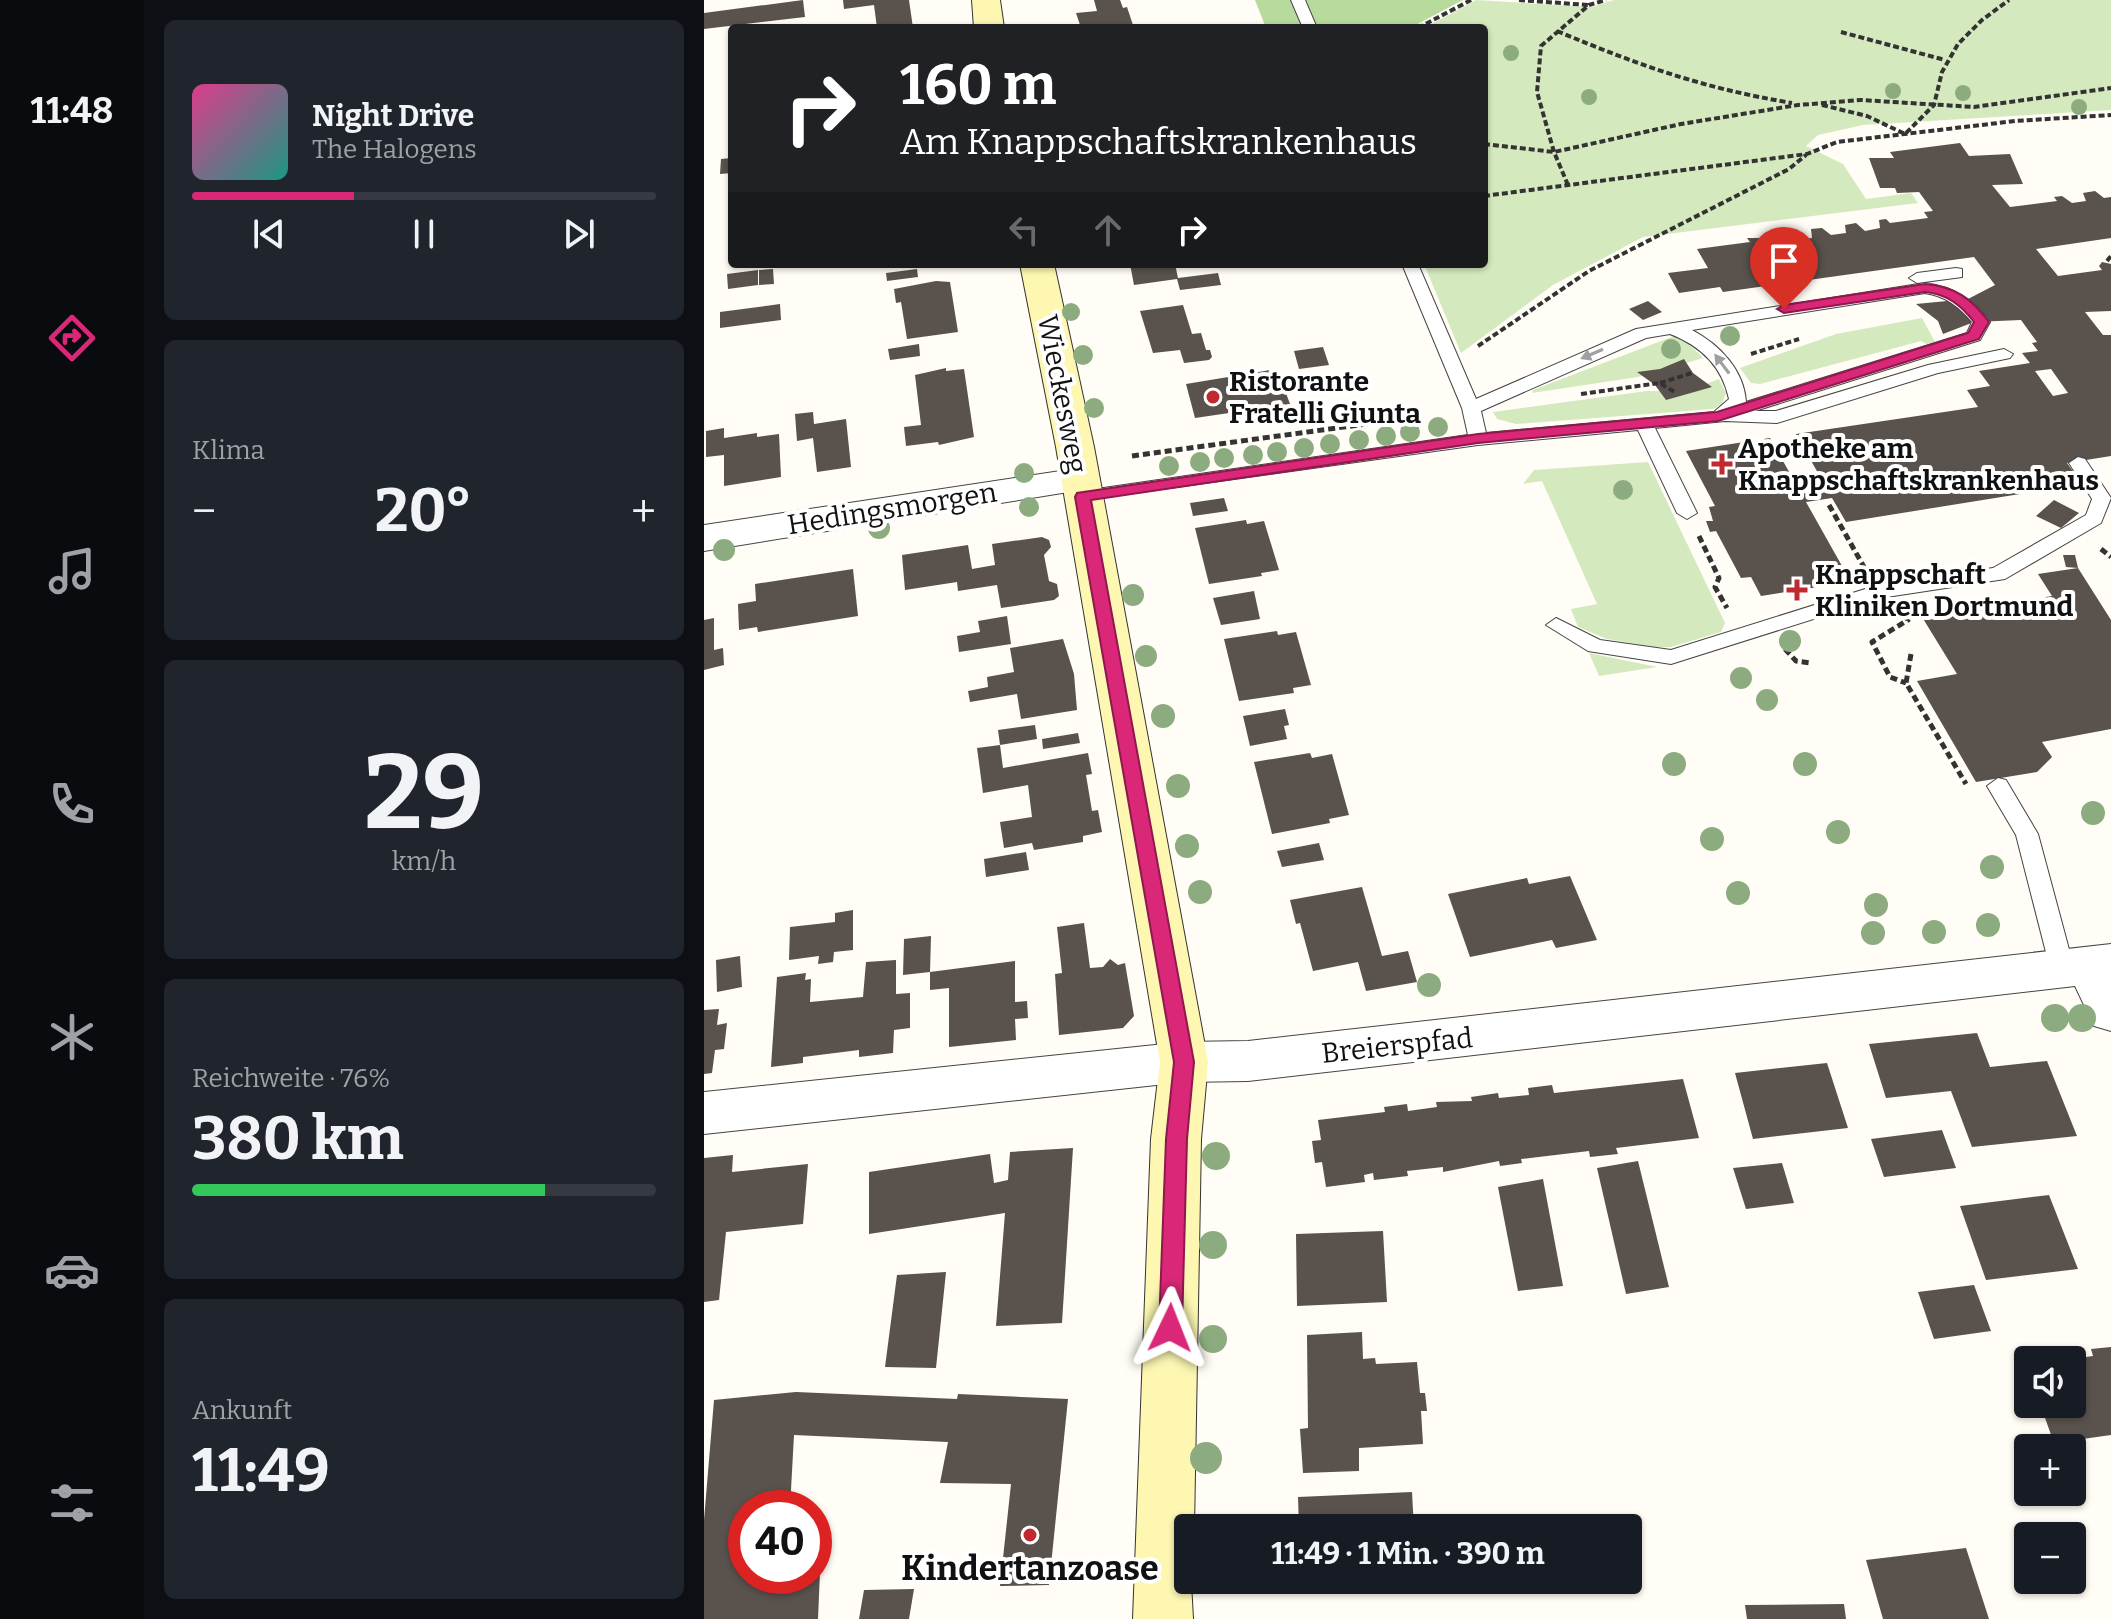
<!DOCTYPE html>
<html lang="de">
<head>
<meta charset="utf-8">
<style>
  body { margin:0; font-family:Bitter,serif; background:#20242c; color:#f1f3f6; height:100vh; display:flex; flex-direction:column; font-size:30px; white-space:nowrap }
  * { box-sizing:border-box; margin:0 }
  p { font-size:26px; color:#9ea1a6 }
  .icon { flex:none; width:44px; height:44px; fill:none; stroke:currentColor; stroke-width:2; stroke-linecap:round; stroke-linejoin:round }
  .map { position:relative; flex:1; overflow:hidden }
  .side { display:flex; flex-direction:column; gap:20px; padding:20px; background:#0d0f14; width:560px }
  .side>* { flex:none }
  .guide { position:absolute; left:24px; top:24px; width:760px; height:244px; border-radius:8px; box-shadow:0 2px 6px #0004; background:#202124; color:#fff; overflow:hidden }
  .buttons { position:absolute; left:1310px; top:1346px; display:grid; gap:16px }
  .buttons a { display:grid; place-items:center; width:72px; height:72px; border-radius:8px; background:#171b24; box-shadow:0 2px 6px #0004; font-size:40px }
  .speed { position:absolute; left:24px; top:1490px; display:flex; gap:16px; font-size:40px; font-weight:700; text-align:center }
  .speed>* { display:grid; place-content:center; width:104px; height:104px; border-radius:50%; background:#171b24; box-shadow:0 2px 6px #0004; line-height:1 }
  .speed .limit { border:12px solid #d22; background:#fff; color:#111 }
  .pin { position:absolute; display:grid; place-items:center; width:68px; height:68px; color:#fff; margin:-82px -34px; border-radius:50% 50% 50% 0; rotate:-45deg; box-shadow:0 0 8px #0007 }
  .pin .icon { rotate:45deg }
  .me { position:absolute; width:88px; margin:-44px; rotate:2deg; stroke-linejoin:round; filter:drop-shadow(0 0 6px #0008) }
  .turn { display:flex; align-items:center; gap:28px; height:168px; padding:0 40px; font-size:36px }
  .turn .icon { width:104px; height:104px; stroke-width:2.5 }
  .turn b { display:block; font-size:56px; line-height:68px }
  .lanes { display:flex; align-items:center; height:76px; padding:0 40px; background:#0003; justify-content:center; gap:40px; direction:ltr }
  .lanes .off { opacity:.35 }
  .big { font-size:60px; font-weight:700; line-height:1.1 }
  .side .tile { flex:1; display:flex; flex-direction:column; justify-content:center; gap:12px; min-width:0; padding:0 28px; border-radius:12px; background:#20242c }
  .side .dial { align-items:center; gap:0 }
  .dial b { font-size:104px; line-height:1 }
  .song { display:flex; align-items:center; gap:24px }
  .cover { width:96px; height:96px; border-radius:12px; background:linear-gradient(135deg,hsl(330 70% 55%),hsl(170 70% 35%)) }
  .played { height:8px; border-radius:4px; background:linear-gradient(90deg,#db2777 35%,#363941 35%) }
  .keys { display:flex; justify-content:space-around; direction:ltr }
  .heat { display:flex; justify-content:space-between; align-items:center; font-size:44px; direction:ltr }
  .charge { height:12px; border-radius:6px; background:linear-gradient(90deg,#34c759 76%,#363941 0) }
  .trip { position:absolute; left:470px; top:1514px; width:468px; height:80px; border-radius:8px; background:#171b24; box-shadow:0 2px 6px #0004; font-weight:700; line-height:80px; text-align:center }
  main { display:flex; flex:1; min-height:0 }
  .dock { display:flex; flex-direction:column; width:144px; justify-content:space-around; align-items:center; background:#090b0e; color:#9ea1a6 }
  .dock .icon { width:56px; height:56px }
  .dock .selected { color:#db2777 }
  .dock b { font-size:36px; color:#f1f3f6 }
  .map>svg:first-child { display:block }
  .green { fill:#d4eabe }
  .forest { fill:#b7da9d }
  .building { fill:#59524d; fill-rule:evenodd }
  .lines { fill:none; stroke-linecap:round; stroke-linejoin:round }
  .lane-casing { stroke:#444; stroke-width:2 }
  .street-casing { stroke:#444; stroke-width:2 }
  .secondary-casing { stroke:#333; stroke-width:2 }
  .path-far1 { stroke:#333; stroke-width:4; stroke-dasharray:6 3; stroke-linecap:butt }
  .path { stroke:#333; stroke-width:5; stroke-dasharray:7 4; stroke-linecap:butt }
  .lane { fill:#fff; fill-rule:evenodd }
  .street { fill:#fff; fill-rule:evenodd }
  .secondary { fill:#fdf7b1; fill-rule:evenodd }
  .tree { fill:#8cac80 }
  .oneway { fill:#a0a0a0 }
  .route { fill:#db2777; stroke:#8e194d; stroke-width:2 }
  .poi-dot { fill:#c0292d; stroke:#fff; stroke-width:3 }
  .labels { text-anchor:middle; stroke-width:8; stroke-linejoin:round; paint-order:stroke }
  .poi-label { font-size:28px; font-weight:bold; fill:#111; stroke:#fff; text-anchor:start }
  .street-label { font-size:28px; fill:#111; stroke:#fff }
  .near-poi-label { font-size:34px; font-weight:bold; fill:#111; stroke:#fff }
</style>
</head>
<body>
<main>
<nav class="dock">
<b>11:48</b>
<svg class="icon selected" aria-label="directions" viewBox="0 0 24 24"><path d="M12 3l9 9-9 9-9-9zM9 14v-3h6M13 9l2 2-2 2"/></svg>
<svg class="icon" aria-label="music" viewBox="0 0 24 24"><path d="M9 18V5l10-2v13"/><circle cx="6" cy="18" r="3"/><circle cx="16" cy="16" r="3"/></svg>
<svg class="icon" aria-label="phone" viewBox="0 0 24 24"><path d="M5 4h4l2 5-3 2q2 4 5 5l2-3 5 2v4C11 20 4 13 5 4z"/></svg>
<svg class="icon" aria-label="climate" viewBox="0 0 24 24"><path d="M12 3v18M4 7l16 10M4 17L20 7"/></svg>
<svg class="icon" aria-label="car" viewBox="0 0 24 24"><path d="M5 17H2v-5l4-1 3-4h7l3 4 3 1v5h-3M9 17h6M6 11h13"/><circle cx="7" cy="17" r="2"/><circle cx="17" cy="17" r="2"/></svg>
<svg class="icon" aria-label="filters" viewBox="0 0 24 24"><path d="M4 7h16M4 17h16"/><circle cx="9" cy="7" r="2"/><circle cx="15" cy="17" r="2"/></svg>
</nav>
<section class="side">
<div class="tile">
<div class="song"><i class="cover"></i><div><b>Night Drive</b><p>The Halogens</p></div></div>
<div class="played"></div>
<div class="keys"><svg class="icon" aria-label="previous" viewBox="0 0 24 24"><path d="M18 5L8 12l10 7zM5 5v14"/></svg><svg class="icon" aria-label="pause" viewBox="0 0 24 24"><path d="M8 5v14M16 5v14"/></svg><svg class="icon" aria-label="next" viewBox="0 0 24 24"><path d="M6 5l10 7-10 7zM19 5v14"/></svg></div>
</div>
<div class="tile"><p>Klima</p>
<div class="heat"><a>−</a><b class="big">20°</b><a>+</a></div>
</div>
<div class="tile dial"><b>29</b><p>km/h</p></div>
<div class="tile"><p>Reichweite · 76%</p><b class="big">380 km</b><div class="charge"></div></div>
<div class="tile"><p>Ankunft</p><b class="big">11:49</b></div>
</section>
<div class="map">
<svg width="1407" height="1619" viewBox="0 0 1407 1619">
  <rect width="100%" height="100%" fill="#fffdf5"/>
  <path class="green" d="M772,0L887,7L910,0H1407V110L1159,125L1114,135L1102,146L1139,164L1162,199L1207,193L1214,203L939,237L849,285L757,353L720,264H780V28H720Z
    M1218,318L1231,342L1222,344L1217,341L1056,384L1047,383L1036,368L1132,334Z
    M970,336L981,340L999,358L934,377L828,393L829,390Z
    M1015,379L1022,393L1018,404L1009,409L812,424L793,419L789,412L943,391H984Z
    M944,462L1021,623L1017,632L967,647H950L903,639L874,627L867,609L893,604L838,481L819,484L830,470Z
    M885,653L953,667L895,676Z"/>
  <path class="forest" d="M551,0H759L706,28H562Z"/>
  <path class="building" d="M99,0L101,17L0,29V13Z
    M139,0H205L209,28H173L170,5L140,9Z
    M390,0H416L419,8L423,7L430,28H377L372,13L393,11Z
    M1256,143L1265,156L1306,154L1319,184L1288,185L1306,207L1353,201L1350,197L1358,196L1368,203L1382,201L1379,193L1391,191L1400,198L1407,197V238L1332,249L1354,276L1398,270L1395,266L1398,262L1407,264V311L1381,312L1399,335H1407V456L1363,463L1378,484L1142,522L1128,498L1102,502L1147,582L1057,596L1047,577L1037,578L1012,531L1006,532L1002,521H1009L1005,507L1011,506L982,451L1066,438L1088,477L1114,473L1092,434L1274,407L1263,390L1286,386L1275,371L1326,363L1318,353L1334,351L1328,343L1333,342L1317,320L1270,322L1239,334L1234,321L1212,304L1264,299L1291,285L1270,257L1019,292L1016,287L975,293L964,273L1004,268L993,249L1046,242L1043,238H1057L1060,244L1074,242L1073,234L1084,232L1093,240L1108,238L1107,229L1118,228L1127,235L1142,233L1141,225L1152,223L1161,231L1176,228L1175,220L1182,219L1186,223L1224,218L1220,212L1229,211L1215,192L1193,193L1191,188H1176L1165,158H1190L1186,152ZM1347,369L1364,393L1349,396L1331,371Z
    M28,158V173L16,174L17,159Z
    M426,264H471L474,278L514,273L517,285L476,290L473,279L430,285Z
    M69,269L70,284L55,285V270Z
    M213,269L214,277L183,281L182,273Z
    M54,270V285L24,289L23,274Z
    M232,281L246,282L254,332L203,339L197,302L192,303L190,289Z
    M944,301L958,312L939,320L925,309Z
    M76,304L77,320L16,328V312Z
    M479,305L488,334L497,333L502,350H506L508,357L505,360L480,363L476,350L449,353L436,311Z
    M215,344L216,356L186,360L184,349Z
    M619,347L625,365L595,369L590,351Z
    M980,359L989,373L1008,387L962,400L951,385L933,372L956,369Z
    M242,368V371L260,369L270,437L235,445L234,442L202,446L200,427L217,425L211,375Z
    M573,369L586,404L491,418L482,384Z
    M109,412L110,424L142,419L147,467L113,472L109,438L93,441L91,414Z
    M20,428V438L53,433V437L75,434L77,477L20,486V455L2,457V431Z
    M520,498L524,511L489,516L486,503Z
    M1350,500L1375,513L1357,528L1332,516Z
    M542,520L543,524L560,521L575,570L557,573L558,576L505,584L491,528Z
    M338,537L345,540L347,547L340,555L345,581L353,584L355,596L350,600L297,608L293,585L254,591L253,582L201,590L198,555L264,545L268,569L291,565L288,544Z
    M1359,555H1371L1374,568L1407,620V729L1338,742L1348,757L1333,772L1272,782L1213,681L1253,674L1218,617L1348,596L1334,574L1374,568L1362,567Z
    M149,569L154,616L54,632L53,627L35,630L34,604L52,601L51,584Z
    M550,591L556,619L517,625L509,598Z
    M303,616L307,644L255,652L253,636L276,632L274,621Z
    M10,618V650L19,648L20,665L0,670V620Z
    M573,631L574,635L592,632L607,685L589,688L590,693L535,701L520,639Z
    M359,639L370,674L373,710L317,719L313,694L266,702L264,691L284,687L283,677L310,672L306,648Z
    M581,709L585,725L580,726L583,739L546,746L539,716Z
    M331,725L333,739L296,745L294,730Z
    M374,733L376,743L339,749L338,739Z
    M296,745L299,768L384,753L388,774L382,775L388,811L394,810L398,832L379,836V842L330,850L328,843L300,848L296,822L328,817L324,785L279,793L273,748Z
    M606,753L608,758L628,754L645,815L625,819L626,823L568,834L550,762Z
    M615,843L620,860L578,867L573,851Z
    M322,852L325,870L282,877L280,859Z
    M866,876L893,940L852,948L848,940L766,957L744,894L823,878L825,884Z
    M658,887L678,956L704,951L713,982L662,991L654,962L609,971L596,923L592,924L586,900Z
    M149,910V950L130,952L129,962L114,964L115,956L85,960L86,927L131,922V913Z
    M380,923L386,968L399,967L406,959L414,965L421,963L430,1016L419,1028L355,1035L351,974L358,973L353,927Z
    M227,936L226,972L199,975L200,939Z
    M36,956L38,987L13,992L12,960Z
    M192,960V994L206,993V1028L190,1030L189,1053L155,1057V1050L99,1057V1063L67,1067L73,977L102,973L101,980L107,979L106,1002L159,997L162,962Z
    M311,961V1002L323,1001L324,1018L311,1019L312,1040L245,1047V988L226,990V972Z
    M15,1009L13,1025L23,1023L20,1049L11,1050L8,1073L0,1074V1010Z
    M1273,1033L1286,1067L1343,1061L1373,1136L1268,1147L1247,1091L1182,1098L1165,1044Z
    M1123,1063L1144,1128L1049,1139L1031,1073Z
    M979,1079L995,1138L912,1148L914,1154L886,1157L885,1151L817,1159L818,1163L796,1166L795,1161L739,1172V1167L703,1171L704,1176L670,1180L669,1173L660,1175L661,1182L622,1187L618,1162L611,1163L608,1141L617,1140L614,1120L681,1112L680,1107L703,1104L704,1111L733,1107L732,1102L768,1101L767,1097L794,1093L795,1098L825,1095L824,1088L848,1085L850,1093Z
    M1238,1130L1252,1168L1180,1177L1167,1139Z
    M369,1148L358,1323L292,1326L301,1213L165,1234V1172L286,1154L290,1183L304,1180L306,1152Z
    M29,1155L28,1172L104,1164L99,1224L22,1232L15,1300L0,1302V1158Z
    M934,1161L965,1287L922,1294L893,1168Z
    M1078,1163L1090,1203L1042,1209L1029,1168Z
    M839,1179L859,1286L814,1291L794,1187Z
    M1345,1195L1374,1269L1282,1280L1256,1206Z
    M679,1231L683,1302L593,1306L592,1234Z
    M242,1272L232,1368L181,1367L193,1275Z
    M1270,1285L1287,1331L1230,1339L1214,1292Z
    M658,1332L659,1359L671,1358L672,1364L713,1362L716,1393H721L723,1411H717L719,1444L655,1448V1471L599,1473L596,1429L604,1428L603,1335Z
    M1407,1347V1435L1350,1443L1336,1404H1368V1359L1389,1356L1387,1349Z
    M92,1392L253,1399L254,1394L364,1399L345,1585L296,1586L307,1484L236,1483L244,1442L90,1435L86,1508H42V1576H110V1549L117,1548L114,1619H0V1520L10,1400Z
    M708,1492L710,1528H595L594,1497Z
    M1262,1548L1285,1619H1179L1162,1560Z
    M595,1580H712V1586L595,1592Z
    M210,1589L205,1619H155L160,1590Z
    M1140,1604L1142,1619H1043L1041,1605Z"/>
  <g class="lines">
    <g class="lane-casing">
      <path id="lane" d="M587,0H601L613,28H599Z
        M698,264H714L772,399L932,329L1221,283C1250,287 1269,299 1286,322L1276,340L1051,411H1072L1224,365L1300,349L1309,354L1306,358L1234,373L1073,423L1021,421L951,428L993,513L983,519L973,513L934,430L774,445L372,501L369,497L372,493L379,491L764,435L758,408ZM1221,293C1242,296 1255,307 1268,322L1263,333L1042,402C1040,370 1016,345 988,330ZM966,334C997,346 1018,366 1025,399L1010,412L782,433L777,411L942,338Z
        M1252,268L1258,269V277L1213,283L1205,278L1213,273Z
        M1374,457L1381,459L1407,498L1397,523L1301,579L1176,598L967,664L884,651L842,625L852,618L896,640L967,650L1174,585L1289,568L1382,515L1388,499L1365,463Z
        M1294,778L1302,780L1334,834L1370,968L1366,975H1350L1346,968L1312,835L1283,786Z"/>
    </g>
    <g class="street-casing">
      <path id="street" d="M376,468L389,472L395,480L389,488L0,551V525Z
        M1407,944V1031L1390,1026L1371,986L544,1081L480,1082L0,1134V1092L480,1042L544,1041Z"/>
    </g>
    <g class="secondary-casing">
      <path id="secondary" d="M268,0H296L300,28H270Z
        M316,264H350L390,447L504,1062L497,1139L490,1528H484L489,1619H429L447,1139L456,1062L352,447Z"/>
    </g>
    <path class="path-far1" d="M815,0L884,5
      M714,28L767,0
      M853,31C937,66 998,88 1088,103
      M1137,32L1241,60
      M1118,105L1163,116L1201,134L1230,105L1238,72L1254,44L1278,20L1305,0
      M780,144L850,152L977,124L1094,105L1157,100L1270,107L1407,88
      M864,185L850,152L833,92L837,46L885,5L902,0
      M780,196L1103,154L1133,142L1311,121L1407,115
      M1403,261L1407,256
      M774,346L885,271L1085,169L1102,155
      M1047,354L1095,339
      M956,383L988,373
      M877,394L955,383L971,392"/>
    <path class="path" d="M428,456L669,423
      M1125,505L1160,567
      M995,536L1015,578L1011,587L1023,608
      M1397,549L1407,557
      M1201,615L1204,620L1168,642L1186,677L1202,683
      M1081,649L1092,661L1107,663
      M1207,654L1202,683L1262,784"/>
    <use href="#lane" class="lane"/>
    <use href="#street" class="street"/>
    <use href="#secondary" class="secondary"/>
  </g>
  <g class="tree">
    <circle cx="807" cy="53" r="8"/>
    <circle cx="1189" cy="91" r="8"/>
    <circle cx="1259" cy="93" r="8"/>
    <circle cx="885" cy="97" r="8"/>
    <circle cx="1375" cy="107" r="8"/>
    <circle cx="367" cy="312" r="9"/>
    <circle cx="1026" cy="336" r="10"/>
    <circle cx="967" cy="349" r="10"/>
    <circle cx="379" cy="355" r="10"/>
    <circle cx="390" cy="408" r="10"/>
    <circle cx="734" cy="427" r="10"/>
    <circle cx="706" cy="432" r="10"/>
    <circle cx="682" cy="436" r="10"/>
    <circle cx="655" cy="440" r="10"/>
    <circle cx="626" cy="444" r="10"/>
    <circle cx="600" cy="448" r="10"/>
    <circle cx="573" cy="452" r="10"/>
    <circle cx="549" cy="455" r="10"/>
    <circle cx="520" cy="458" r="10"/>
    <circle cx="496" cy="462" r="10"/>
    <circle cx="465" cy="466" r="10"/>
    <circle cx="320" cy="473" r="10"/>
    <circle cx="919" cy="490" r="10"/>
    <circle cx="325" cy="507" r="10"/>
    <circle cx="175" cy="528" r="11"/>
    <circle cx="20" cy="550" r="11"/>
    <circle cx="429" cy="595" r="11"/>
    <circle cx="1086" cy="641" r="11"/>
    <circle cx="442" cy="656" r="11"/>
    <circle cx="1037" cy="678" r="11"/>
    <circle cx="1063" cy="700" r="11"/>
    <circle cx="459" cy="716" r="12"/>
    <circle cx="970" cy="764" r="12"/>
    <circle cx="1101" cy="764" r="12"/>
    <circle cx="474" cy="786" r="12"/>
    <circle cx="1389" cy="813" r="12"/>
    <circle cx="1134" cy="832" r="12"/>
    <circle cx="1008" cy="839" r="12"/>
    <circle cx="483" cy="846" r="12"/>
    <circle cx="1288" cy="867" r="12"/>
    <circle cx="496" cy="892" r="12"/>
    <circle cx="1034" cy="893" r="12"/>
    <circle cx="1172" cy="905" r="12"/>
    <circle cx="1284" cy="925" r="12"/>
    <circle cx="1230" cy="932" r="12"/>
    <circle cx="1169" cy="933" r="12"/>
    <circle cx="725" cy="985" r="12"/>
    <circle cx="1351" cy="1018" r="14"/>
    <circle cx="1378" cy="1018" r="14"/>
    <circle cx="512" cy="1156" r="14"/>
    <circle cx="509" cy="1245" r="14"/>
    <circle cx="509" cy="1339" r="14"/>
    <circle cx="502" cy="1458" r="16"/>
  </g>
  <defs><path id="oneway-solid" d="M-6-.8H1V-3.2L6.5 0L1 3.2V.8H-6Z" transform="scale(2)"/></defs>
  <g class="oneway">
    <use href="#oneway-solid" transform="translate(888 354) rotate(157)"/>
    <use href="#oneway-solid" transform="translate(1018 364) rotate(-127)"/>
  </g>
  <path class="route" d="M1221,284C1250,286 1268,299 1285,322L1275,339L1014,421L774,443L387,500L490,1062L483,1139L478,1328L474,1335L466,1338L459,1335L455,1328L462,1139L470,1062L371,497L373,493L774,434L1013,412L1264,333L1270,322C1257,305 1243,294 1221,292L1080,313L1073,309L1080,305Z"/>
  <g class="poi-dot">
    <circle cx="509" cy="397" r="8"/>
    <path d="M1014 452h8v8h8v8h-8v8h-8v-8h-8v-8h8z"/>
    <path d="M1089 578h8v8h8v8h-8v8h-8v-8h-8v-8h8z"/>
    <circle cx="326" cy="1535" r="8"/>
  </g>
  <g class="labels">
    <g class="poi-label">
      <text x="525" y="391">Ristorante<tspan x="525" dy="32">Fratelli Giunta</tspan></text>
      <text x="1034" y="458">Apotheke am<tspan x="1034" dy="32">Knappschaftskrankenhaus</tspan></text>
      <text x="1111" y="584">Knappschaft<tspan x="1111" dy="32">Kliniken Dortmund</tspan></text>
    </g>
    <g class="street-label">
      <text transform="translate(359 394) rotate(79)" y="10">Wieckesweg</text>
      <text transform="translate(188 508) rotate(-9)" y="10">Hedingsmorgen</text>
      <text transform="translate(693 1045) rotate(-6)" y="10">Breierspfad</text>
    </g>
    <g class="near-poi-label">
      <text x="326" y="1580">Kindertanzoase</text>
    </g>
  </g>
</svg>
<div class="buttons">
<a><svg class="icon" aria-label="sound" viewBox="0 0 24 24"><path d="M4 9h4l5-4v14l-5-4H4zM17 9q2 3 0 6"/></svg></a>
<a>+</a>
<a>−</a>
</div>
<div class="speed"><div class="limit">40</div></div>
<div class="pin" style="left:1080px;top:309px;background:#d93025"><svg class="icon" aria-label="arrive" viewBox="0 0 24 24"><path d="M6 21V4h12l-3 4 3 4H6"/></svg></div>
<svg class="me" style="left:466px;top:1328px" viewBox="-20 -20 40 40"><path d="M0-17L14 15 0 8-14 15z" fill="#db2777" stroke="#fff" stroke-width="4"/></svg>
<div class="trip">11:49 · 1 Min. · 390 m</div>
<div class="guide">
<div class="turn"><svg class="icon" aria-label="right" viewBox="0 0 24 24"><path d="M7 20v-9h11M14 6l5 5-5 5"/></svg><div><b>160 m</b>Am Knappschaftskrankenhaus</div></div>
<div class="lanes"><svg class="icon off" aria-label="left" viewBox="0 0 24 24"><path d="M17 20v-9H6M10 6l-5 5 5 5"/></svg><svg class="icon off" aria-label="ahead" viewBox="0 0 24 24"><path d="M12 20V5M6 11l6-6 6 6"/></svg><svg class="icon" aria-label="right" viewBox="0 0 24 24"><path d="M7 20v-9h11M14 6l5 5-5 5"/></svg></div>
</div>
</div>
</main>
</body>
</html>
